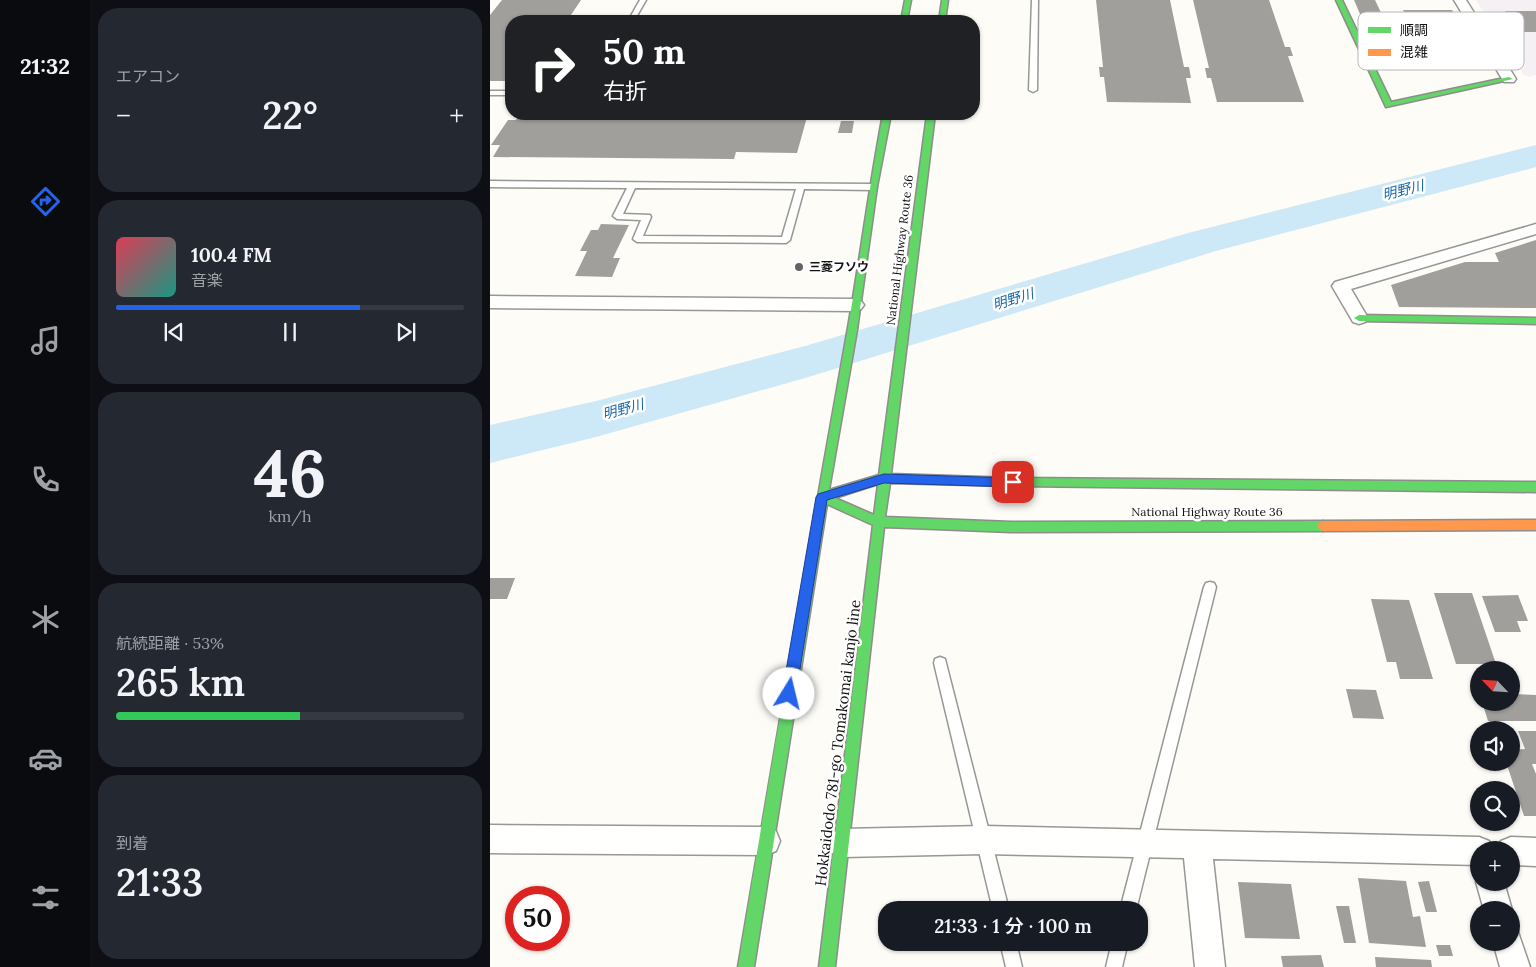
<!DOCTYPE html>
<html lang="ja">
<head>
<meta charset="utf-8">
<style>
  body { margin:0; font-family:Lora,"Noto Sans JP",serif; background:#242831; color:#f1f3f6; height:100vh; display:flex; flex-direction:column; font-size:19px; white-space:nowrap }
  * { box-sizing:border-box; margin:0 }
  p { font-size:16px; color:#9ea1a6 }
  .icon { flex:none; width:28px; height:28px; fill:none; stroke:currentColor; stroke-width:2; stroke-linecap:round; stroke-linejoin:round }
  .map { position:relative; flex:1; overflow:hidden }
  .details { display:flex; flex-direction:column; gap:8px; padding:8px; background:#0d0f14; width:400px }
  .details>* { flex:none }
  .banner { position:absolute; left:15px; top:15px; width:475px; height:105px; border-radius:20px; box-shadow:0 1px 4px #0004; background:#202124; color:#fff; overflow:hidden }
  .needle { width:32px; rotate:295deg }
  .buttons { position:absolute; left:980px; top:661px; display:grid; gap:10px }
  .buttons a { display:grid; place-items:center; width:50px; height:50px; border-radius:50%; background:#171b24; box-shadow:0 1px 4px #0004; font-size:25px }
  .speed { position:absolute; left:15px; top:886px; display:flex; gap:10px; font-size:25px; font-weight:700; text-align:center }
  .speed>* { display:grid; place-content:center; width:65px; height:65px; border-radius:50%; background:#171b24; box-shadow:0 1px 4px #0004; line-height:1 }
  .speed .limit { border:8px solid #d22; background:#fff; color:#111 }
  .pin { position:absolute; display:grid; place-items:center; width:42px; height:42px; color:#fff; margin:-21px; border-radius:10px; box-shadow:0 2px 8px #0006 }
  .me { position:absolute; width:55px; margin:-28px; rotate:9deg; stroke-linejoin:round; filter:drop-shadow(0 0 4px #0008) }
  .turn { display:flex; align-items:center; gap:18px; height:105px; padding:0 15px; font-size:22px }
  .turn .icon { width:65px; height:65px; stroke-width:2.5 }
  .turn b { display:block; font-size:35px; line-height:42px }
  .big { font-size:38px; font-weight:600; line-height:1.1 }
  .details .tile { flex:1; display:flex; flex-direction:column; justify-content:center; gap:8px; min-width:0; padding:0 18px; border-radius:20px; background:#242831 }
  .details .dial { align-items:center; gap:0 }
  .dial b { font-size:65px; line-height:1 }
  .song { display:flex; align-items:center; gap:15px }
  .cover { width:60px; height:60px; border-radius:8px; background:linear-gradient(135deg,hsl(350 70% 55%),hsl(170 70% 35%)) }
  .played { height:5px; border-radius:2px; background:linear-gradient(90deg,#2563eb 70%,#363941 70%) }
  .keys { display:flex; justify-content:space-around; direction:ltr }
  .heat { display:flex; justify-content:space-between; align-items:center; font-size:28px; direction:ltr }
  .charge { height:8px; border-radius:4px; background:linear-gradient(90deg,#34c759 53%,#363941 0) }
  .trip { position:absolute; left:388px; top:901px; width:270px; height:50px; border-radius:20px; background:#171b24; box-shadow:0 1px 4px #0004; font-weight:600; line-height:50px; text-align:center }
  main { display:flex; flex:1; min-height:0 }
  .tabs { display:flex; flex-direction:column; width:90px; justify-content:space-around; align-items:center; background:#090b0e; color:#9ea1a6 }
  .tabs .icon { width:35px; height:35px }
  .tabs .current { color:#2563eb }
  .tabs b { font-size:22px; color:#f1f3f6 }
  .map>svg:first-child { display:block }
  .industrial { fill:#f5f0f3 }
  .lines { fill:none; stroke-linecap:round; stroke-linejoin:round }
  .river { fill:#cde8f7; fill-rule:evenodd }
  .building { fill:#a19f9c }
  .lane-casing { stroke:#979795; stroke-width:3 }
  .street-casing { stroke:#979795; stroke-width:3 }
  .fast-casing { stroke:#8e8d8b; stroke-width:3 }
  .slow-casing { stroke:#8e8d8b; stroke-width:3 }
  .lane { fill:#fffffe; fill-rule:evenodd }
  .street { fill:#fffffe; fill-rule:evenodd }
  .fast { fill:#63d668; fill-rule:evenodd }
  .slow { fill:#ff974d; fill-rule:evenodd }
  .route { fill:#2563eb; stroke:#184099 }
  .poi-dot { fill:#646362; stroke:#fff; stroke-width:2 }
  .labels { text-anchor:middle; stroke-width:5; stroke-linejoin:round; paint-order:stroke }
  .street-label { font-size:12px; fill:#111; stroke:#fff }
  .poi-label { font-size:12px; font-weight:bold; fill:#111; stroke:#fff; text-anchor:start }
  .water-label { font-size:14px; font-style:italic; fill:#1768a6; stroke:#fff }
  .near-street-label { font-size:15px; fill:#111; stroke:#fff }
  .key { fill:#fff; stroke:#b8b8b8; stroke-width:1 }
  .key-label { font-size:14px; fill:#111 }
</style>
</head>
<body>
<main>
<nav class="tabs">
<b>21:32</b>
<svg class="icon current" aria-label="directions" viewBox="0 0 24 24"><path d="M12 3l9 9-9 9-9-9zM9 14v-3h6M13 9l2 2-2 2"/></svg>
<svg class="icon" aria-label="music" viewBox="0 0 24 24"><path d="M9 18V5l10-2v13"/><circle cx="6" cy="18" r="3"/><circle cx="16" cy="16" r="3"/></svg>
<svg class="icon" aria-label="phone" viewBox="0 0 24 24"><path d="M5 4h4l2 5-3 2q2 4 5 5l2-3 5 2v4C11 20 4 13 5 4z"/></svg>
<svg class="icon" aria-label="climate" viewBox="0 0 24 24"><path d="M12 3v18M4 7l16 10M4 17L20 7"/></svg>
<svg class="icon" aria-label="car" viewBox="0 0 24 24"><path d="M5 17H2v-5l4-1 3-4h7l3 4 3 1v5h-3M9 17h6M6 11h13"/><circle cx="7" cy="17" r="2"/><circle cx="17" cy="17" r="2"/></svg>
<svg class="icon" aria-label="filters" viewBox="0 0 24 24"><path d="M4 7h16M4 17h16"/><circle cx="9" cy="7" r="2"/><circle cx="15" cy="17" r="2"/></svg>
</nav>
<section class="details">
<div class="tile"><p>エアコン</p>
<div class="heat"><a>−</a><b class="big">22°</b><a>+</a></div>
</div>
<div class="tile">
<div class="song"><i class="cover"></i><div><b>100.4 FM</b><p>音楽</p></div></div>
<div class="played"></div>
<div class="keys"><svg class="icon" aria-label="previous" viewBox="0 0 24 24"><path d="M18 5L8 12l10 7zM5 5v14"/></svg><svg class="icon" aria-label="pause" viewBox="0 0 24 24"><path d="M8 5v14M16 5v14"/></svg><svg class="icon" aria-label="next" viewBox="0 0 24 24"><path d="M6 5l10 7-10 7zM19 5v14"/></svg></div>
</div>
<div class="tile dial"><b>46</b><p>km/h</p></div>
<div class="tile"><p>航続距離 · 53%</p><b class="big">265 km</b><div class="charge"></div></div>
<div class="tile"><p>到着</p><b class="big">21:33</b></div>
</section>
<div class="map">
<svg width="1046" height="967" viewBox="0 0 1046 967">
  <rect width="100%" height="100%" fill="#fdfcf7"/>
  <path class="industrial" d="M986,0H1046V75L1040,77L1034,75Z"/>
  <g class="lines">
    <path class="river" d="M1046,145V167L726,251L315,378L106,437L0,463V425L106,401L315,346L698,233Z"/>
  </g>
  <path class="building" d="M12,0H91L77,21H21V81H0V15Z
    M606,0H680L694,67H699L701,78H696L701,103L617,102L614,77H610L609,67H613Z
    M703,0H779L795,47H800L803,56H798L814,102H727L721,78H717L715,68H719Z
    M864,0H885L895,21H873Z
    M913,10H962L968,20H919Z
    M1015,11H1046V32H1029Z
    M30,114H158L156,116H202L203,114H297L296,117H317L307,153L246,152L244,159L3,157L10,145H1L18,120H26Z
    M351,121H364L362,133H348Z
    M111,224L139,225L123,258H130L122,277L85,276L97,251H90L101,230H108Z
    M1046,240V308L909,307L901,285L975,262H1009L1005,253Z
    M0,578H25L17,599H0Z
    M944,593H982L1006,664H966Z
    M1028,595L1038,621H1027L1031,632H1005L992,596Z
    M881,599L919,600L943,679H910L906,662H897Z
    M856,689L886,690L894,719L863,718Z
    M1021,694L1046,695V721H998L992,702H1021Z
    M1028,731H1046V764H1042L1046,774V816H1034L1016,762H1021V750L1035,749Z
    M868,878L916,881L923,917L930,916L936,947L879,943Z
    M939,881L947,912H936L928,882Z
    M748,882L801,884L810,939L755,938Z
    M846,906H859L866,943H854Z
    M946,945H960L963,956H949Z
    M831,955L834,967H793L791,956Z
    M885,957L941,960L942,967H886Z"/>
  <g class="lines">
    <g class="lane-casing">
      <path id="lane" d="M150,0H156L144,21H138Z
        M542,0H548L547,90L543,92L539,90Z
        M0,91H15L19,93L15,95H0Z
        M0,181L383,184L387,187L383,190L314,189L300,240L296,243L147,242L143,239L151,220L127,219L123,216L137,188L0,187ZM145,188L306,189L292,237L153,236L161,217L160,215L133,214Z
        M720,582L724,583L726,587L646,910H630L714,587L716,583Z
        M450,657L455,659L456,663L519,910H503L444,663L445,659Z
        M510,942H526L532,967H516Z
        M622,942H638L632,967H616Z"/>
    </g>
    <g class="street-casing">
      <path id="street" d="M964,0H976L1026,79L1024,82H1014Z
        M1046,224V234L861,289L878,318L875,322L869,324L863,322L842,286L845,282Z
        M0,296L365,299L371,301L374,305L371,309L365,311L0,308Z
        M0,825L276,827L286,831L290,841L286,851L276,855L0,853Z
        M494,826L989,837L999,841L1003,850H989V865L723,859L735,967H705L694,858L494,854L352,857L342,853L338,843L342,833L352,829Z
        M1021,837L1046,838V866L1021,865V850H1007L1011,841Z
        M989,875V882H1014L1022,910L1021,913V910H994L986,882Z
        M1021,929L1028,932L1040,967H1010L1003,942H1021Z"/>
    </g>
    <g class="fast-casing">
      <path id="fast" d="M415,0H421L417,21H411Z
        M452,0H458L455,21H449Z
        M846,0H852L901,102L1019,77L1023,79L896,107Z
        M393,114H401L387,187L367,330L339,490L389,475L437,114H445L401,474L523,478L1046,482V492L523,486L400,483L395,517L521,522L833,521L837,523L839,526L837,529L833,531L521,532L394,527L345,967H329L383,525L337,504L264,967H248C283,755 319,544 357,333C370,260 379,187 393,114ZM388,484L384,515L345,498Z
        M869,315L1046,318V324L869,321L864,318Z"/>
    </g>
    <g class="slow-casing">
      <path id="slow" d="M1046,520V530L833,531L829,529L827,526L829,523L833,521Z"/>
    </g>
    <use href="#lane" class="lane"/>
    <use href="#street" class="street"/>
    <use href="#fast" class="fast"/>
    <use href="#slow" class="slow"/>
  </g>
  <path class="route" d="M394,474L523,478L528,482L523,487L394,483L337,500L306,694L304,699L299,701L294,699L292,694L326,497L328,494Z"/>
  <circle class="poi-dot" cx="309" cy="267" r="5"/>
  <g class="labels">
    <g class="street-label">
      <text transform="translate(410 250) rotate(-83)" y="4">National Highway Route 36</text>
      <text x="717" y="516">National Highway Route 36</text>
    </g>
    <g class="poi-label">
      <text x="319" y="271">三菱フソウ</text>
    </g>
    <g class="water-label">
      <text transform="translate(913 190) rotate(-14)" y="5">明野川</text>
      <text transform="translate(523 299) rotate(-17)" y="5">明野川</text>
      <text transform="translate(133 409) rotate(-15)" y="5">明野川</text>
    </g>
    <g class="near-street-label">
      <text transform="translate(348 743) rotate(-83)" y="5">Hokkaidodo 781-go Tomakomai kanjo line</text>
    </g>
  </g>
  <rect x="868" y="12" width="166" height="58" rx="8" class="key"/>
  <rect x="878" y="27" width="23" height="6" fill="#63d668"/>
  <rect x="878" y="49" width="23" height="7" fill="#ff974d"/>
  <g class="key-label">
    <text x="910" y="35">順調</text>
    <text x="910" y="57">混雑</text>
  </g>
</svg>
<div class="buttons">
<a><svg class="needle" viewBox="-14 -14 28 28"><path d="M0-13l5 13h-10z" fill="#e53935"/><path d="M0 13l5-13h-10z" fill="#9ea1a6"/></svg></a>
<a><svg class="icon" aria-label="sound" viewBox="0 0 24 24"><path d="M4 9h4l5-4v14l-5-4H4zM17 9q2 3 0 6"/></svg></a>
<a><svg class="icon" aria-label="search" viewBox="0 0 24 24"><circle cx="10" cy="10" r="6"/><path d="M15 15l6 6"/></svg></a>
<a>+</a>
<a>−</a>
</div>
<div class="speed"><div class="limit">50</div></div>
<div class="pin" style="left:523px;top:482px;background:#d93025"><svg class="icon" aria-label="arrive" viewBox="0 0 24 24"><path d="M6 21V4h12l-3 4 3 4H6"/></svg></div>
<svg class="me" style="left:299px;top:694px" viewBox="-20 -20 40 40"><circle r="19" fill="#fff"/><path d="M0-13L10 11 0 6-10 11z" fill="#2563eb"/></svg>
<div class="trip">21:33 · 1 分 · 100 m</div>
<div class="banner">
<div class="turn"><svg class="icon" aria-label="right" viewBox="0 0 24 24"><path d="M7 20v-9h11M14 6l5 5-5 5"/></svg><div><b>50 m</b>右折</div></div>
</div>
</div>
</main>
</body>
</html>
